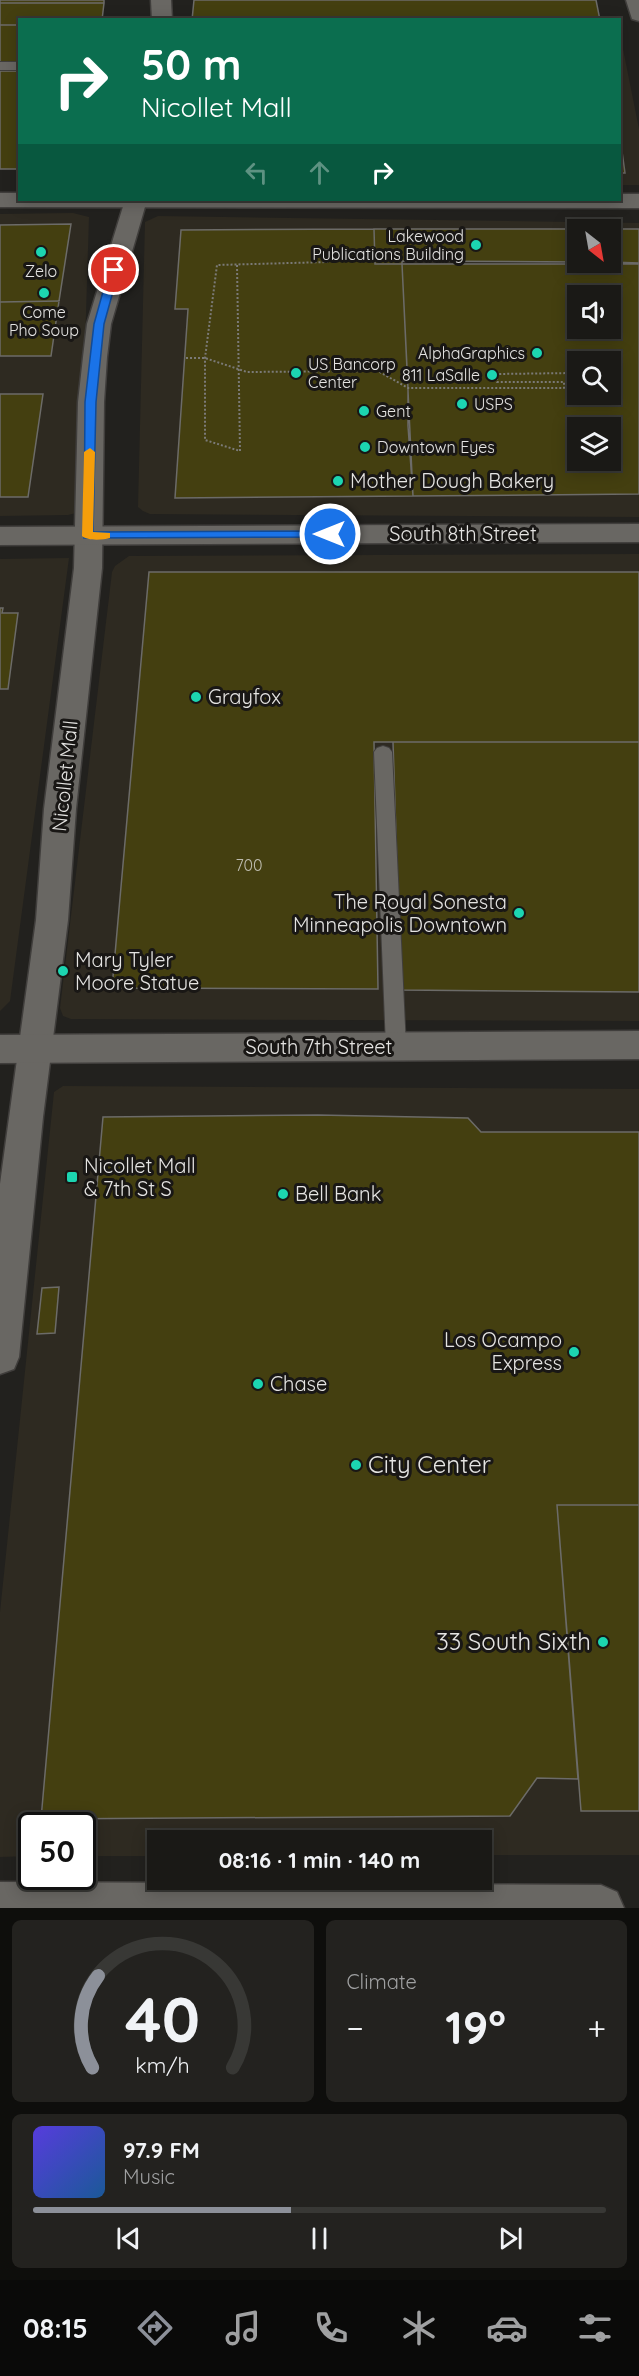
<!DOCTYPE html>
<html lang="en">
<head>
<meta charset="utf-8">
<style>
  body { margin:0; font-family:Quicksand,sans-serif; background:#23221f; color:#f1f3f6; height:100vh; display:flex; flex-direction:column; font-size:22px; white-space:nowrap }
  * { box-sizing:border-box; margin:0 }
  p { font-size:20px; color:#9fa0a1 }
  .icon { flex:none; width:33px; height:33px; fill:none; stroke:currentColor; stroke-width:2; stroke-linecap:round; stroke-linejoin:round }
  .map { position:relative; height:1908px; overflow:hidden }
  .drawer { display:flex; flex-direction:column; gap:12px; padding:12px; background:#0e0e0c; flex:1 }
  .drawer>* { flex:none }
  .guide { position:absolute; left:18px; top:18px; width:603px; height:183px; border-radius:0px; box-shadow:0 3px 15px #0003,0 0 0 2px #383835; background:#0b6e4f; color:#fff; overflow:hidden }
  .needle { width:39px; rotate:149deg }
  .controls { position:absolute; left:567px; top:219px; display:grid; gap:12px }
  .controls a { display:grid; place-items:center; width:54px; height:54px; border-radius:0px; background:#1a1916; box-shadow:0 3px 15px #0003,0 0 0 2px #383835; font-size:30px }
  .speed { position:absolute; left:18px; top:1812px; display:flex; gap:12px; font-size:30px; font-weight:700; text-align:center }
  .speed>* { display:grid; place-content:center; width:78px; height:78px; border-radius:50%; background:#1a1916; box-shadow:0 3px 15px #0003,0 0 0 2px #383835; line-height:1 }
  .speed .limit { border:3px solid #111; border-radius:9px; background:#fff; color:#111 }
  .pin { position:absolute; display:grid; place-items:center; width:51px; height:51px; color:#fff; margin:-26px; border:3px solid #fff; border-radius:50%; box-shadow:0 2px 6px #0007 }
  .me { position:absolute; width:66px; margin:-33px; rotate:270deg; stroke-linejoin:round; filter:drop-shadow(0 0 4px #0008) }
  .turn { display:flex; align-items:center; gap:21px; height:126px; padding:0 24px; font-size:27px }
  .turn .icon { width:78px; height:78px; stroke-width:2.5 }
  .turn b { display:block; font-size:42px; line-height:51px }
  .lanes { display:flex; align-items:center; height:57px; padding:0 24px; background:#0003; justify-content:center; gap:30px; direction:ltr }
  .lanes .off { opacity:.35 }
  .big { font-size:45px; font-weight:700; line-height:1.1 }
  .drawer .widget { flex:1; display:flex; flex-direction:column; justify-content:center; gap:9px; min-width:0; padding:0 21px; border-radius:9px; background:#23221f }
  .drawer .dial { align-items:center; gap:0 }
  .dial svg { height:156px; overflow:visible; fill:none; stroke:#383835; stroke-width:7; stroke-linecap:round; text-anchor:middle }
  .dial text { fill:#f1f3f6; stroke:none }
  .song { display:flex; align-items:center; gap:18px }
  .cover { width:72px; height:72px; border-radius:9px; background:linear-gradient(135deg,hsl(250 70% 55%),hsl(210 70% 35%)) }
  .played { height:6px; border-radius:3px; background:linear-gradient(90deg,#8c9099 45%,#383835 45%) }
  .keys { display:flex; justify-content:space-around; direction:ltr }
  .heat { display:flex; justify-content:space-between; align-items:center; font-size:33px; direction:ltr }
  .drawer .tiles { flex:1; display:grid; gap:12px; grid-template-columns:1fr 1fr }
  .widget:last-child { grid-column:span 2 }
  .trip { position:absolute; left:147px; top:1830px; width:345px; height:60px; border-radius:0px; background:#1a1916; box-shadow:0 3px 15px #0003,0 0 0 2px #383835; font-weight:700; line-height:60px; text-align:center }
  .tab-bar { display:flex; height:96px; justify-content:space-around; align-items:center; background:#0a0a09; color:#9fa0a1 }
  .tab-bar .icon { width:42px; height:42px }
  .tab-bar .on { color:#8c9099 }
  .tab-bar b { font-size:27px; color:#f1f3f6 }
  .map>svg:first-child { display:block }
  .built { fill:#2e2a21; fill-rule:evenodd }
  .building { fill:#443f10; stroke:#6c6b68; stroke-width:1.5; fill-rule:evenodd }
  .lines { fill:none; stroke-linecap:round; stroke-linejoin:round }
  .lane-casing { stroke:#403e3c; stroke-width:2 }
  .street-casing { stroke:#403e3c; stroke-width:3 }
  .secondary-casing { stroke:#403e3c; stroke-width:3 }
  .path { stroke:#7b7a77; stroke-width:2; stroke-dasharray:2 2; stroke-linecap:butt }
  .lane { fill:#696763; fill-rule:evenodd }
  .street { fill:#696763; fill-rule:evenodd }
  .secondary { fill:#696763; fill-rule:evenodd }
  .route { fill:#1a73e8; stroke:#114b97; stroke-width:1.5 }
  .slow { fill:#f59e0b }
  .poi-dot { fill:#1cd5b1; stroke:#191715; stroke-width:2 }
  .labels { text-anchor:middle; stroke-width:6; stroke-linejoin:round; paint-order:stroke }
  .far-poi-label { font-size:16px; fill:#e5e4e2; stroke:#191715; text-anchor:start }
  .number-label { font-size:16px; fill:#bdbbae }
  .poi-label { font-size:20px; fill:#e5e4e2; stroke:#191715; text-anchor:start }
  .street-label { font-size:20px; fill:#e5e4e2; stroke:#191715 }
  .near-poi-label { font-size:24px; fill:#e5e4e2; stroke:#191715; text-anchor:start }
</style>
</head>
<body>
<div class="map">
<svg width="639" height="1908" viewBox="0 0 639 1908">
  <rect width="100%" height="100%" fill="#22211e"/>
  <path class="built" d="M620,34L639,129V185H620Z
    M73,213L89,217L80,506L76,513L68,515L0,516V214Z
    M158,216L639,223V517L150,514L143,511L138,507L145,222ZM578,230H610V262H578ZM578,296H610V328H578ZM578,362H610V394H578ZM578,428H610V460H578Z
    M639,554V1021L71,1019L63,1016L60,1008L112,572L115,566L129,556Z
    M69,558L10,1001L0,1011V559Z
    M63,1086L639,1089V1855H482V1840H158L157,1856H83L82,1826H32L31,1856L0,1857V1612L54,1092Z"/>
  <path class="building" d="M0,0H104V3H0Z
    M194,0H596L600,20H192Z
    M0,3H104L102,20H20V25H0Z
    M0,25H20V62H0Z
    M0,71H20V169H0Z
    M620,137L625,173H620Z
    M71,224L59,301L0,302V225Z
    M374,229H639V263L610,262V230H578V262L402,261V264H375Z
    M374,229L375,264H402L413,496L175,498L188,309H175L181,230Z
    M402,264H639V494L413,496L408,426V388ZM578,296H610V328H578ZM578,362H610V394H578ZM578,428H610V460H578Z
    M59,301L51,356H0V302Z
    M0,394H43L28,497H0Z
    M149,572H639V742H374L378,989L112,988Z
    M0,608H3L2,613H18L8,689H0Z
    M393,742H639V992L401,990Z
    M318,1115L468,1118L481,1132H639V1505H557L578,1779L537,1778L510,1816L41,1819L103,1117Z
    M59,1287L55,1333L37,1334L42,1288Z
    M557,1505H639V1811H581Z"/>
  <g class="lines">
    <g class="lane-casing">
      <path id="lane" d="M0,62H20V70H0Z
        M383,746L389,748L392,752L406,1047L403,1053L396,1055L389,1053L386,1047L374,752L377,748Z"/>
    </g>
    <g class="street-casing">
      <path id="street" d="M151,0H171L172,20H152Z
        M125,200H147L111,324L107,357L104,402L102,568L76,809L68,920L43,1117L19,1357L14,1369L0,1374V1184L36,920L44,809L74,568L78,402L83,357L87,324Z"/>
    </g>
    <g class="secondary-casing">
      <path id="secondary" d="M626,0H639V21L632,19Z
        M0,193H20V200H620V194H639V208L0,207Z
        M639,524V542L0,545V527Z
        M639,1031V1059L0,1063V1035Z
        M0,1882L601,1885L617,1892L624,1908H0Z"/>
    </g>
    <path class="path" d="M237,265L240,451L205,440V358L217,265L328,262
      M186,358H205L247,372L378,371L408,388H564V382H497V374L573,373"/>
    <use href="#lane" class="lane"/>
    <use href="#street" class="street"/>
    <use href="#secondary" class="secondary"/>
  </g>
  <path class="route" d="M114,267L119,270L104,324L96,402L93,532L330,531L336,534L334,537L84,538L85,402L94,324L109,270Z"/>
  <path class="slow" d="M90,448L95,452L93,532L110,533V538C102,540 88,541 82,536L84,452Z"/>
  <g class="poi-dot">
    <circle cx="476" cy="245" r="6"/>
    <circle cx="41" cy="252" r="6"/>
    <circle cx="44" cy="293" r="6"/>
    <circle cx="537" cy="353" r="6"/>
    <circle cx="296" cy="373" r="6"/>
    <circle cx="492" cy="375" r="6"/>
    <circle cx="462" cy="404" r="6"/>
    <circle cx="364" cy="411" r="6"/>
    <circle cx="365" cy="447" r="6"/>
    <circle cx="338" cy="481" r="6"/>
    <circle cx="196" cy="697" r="6"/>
    <circle cx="519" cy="913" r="6"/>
    <circle cx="63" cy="971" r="6"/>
    <rect x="66" y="1171" width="12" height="12" rx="3"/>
    <circle cx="283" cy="1194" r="6"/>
    <circle cx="574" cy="1352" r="6"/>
    <circle cx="258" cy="1384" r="6"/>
    <circle cx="356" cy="1465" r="6"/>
    <circle cx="603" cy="1642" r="6"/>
  </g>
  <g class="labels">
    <g class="far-poi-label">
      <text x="464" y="242" text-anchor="end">Lakewood<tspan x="464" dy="18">Publications Building</tspan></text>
      <text x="41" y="277" text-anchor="middle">Zelo</text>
      <text x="44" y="318" text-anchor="middle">Come<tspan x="44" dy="18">Pho Soup</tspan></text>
      <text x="525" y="359" text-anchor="end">AlphaGraphics</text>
      <text x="308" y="370">US Bancorp<tspan x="308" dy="18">Center</tspan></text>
      <text x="480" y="381" text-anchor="end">811 LaSalle</text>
      <text x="474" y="410">USPS</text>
      <text x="376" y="417">Gent</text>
      <text x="377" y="453">Downtown Eyes</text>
    </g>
    <g class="number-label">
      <text x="249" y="871">700</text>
    </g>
    <g class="poi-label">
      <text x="350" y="488">Mother Dough Bakery</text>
      <text x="208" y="704">Grayfox</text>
      <text x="507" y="909" text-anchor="end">The Royal Sonesta<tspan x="507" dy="23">Minneapolis Downtown</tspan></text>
      <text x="75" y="967">Mary Tyler<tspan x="75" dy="23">Moore Statue</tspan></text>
      <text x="84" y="1173">Nicollet Mall<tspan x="84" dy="23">&amp; 7th St S</tspan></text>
      <text x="295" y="1201">Bell Bank</text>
      <text x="562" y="1347" text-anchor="end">Los Ocampo<tspan x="562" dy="23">Express</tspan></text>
      <text x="270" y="1391">Chase</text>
    </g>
    <g class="street-label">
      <text x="463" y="541">South 8th Street</text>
      <text transform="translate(65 776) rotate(-84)" y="7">Nicollet Mall</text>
      <text x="319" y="1054">South 7th Street</text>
    </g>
    <g class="near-poi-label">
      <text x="368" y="1473">City Center</text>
      <text x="591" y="1650" text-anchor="end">33 South Sixth</text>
    </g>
  </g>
</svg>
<div class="controls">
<a><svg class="needle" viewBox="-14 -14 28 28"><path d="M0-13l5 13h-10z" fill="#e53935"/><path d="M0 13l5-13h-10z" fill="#9fa0a1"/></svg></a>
<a><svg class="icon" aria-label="sound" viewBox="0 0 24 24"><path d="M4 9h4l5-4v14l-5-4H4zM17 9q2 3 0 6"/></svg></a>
<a><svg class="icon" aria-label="search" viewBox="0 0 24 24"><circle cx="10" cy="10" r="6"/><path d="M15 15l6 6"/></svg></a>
<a><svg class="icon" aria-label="layers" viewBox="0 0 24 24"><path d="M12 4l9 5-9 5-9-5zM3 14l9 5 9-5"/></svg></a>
</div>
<div class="speed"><div class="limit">50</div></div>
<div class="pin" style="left:114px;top:270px;background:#d93025"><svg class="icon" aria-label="arrive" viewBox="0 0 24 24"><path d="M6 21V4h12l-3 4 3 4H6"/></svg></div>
<svg class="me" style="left:330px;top:534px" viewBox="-20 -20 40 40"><circle r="17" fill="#1a73e8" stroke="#fff" stroke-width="3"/><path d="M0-11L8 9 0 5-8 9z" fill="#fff"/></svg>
<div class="trip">08:16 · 1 min · 140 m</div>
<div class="guide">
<div class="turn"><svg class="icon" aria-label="right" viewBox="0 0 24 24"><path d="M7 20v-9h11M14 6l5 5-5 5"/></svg><div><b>50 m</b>Nicollet Mall</div></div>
<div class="lanes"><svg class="icon off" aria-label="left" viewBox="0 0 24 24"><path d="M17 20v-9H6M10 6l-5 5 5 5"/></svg><svg class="icon off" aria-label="ahead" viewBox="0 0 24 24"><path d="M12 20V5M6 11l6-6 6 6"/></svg><svg class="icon" aria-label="right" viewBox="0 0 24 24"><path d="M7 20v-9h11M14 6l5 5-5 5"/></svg></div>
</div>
</div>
<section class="drawer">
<div class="tiles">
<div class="widget dial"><svg viewBox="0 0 100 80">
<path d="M14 69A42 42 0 1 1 86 69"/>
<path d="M14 69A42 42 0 0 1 17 22" stroke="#8c9099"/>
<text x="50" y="56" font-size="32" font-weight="700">40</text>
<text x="50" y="72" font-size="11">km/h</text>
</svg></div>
<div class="widget"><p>Climate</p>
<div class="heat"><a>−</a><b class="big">19°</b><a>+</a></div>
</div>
<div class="widget">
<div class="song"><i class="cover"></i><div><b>97.9 FM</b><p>Music</p></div></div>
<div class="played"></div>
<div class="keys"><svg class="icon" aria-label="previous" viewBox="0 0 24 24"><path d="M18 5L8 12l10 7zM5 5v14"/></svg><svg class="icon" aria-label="pause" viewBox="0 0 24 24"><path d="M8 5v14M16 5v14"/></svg><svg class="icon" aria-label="next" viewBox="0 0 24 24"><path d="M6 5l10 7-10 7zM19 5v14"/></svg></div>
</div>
</div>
</section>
<nav class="tab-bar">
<b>08:15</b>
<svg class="icon on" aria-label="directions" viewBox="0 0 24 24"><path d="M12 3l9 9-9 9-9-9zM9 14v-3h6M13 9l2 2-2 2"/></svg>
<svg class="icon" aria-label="music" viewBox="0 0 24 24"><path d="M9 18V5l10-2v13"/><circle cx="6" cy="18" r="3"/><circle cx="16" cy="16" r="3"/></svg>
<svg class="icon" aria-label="phone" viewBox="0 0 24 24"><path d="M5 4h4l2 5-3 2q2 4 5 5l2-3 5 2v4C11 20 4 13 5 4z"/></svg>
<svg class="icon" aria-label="climate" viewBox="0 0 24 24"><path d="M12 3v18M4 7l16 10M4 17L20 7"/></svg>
<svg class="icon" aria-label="car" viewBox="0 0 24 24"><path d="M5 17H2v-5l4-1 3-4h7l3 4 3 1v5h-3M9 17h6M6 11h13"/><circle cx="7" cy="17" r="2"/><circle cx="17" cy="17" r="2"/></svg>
<svg class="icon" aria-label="filters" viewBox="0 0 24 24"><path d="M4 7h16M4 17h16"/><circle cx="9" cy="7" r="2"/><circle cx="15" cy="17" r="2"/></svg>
</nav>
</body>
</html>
